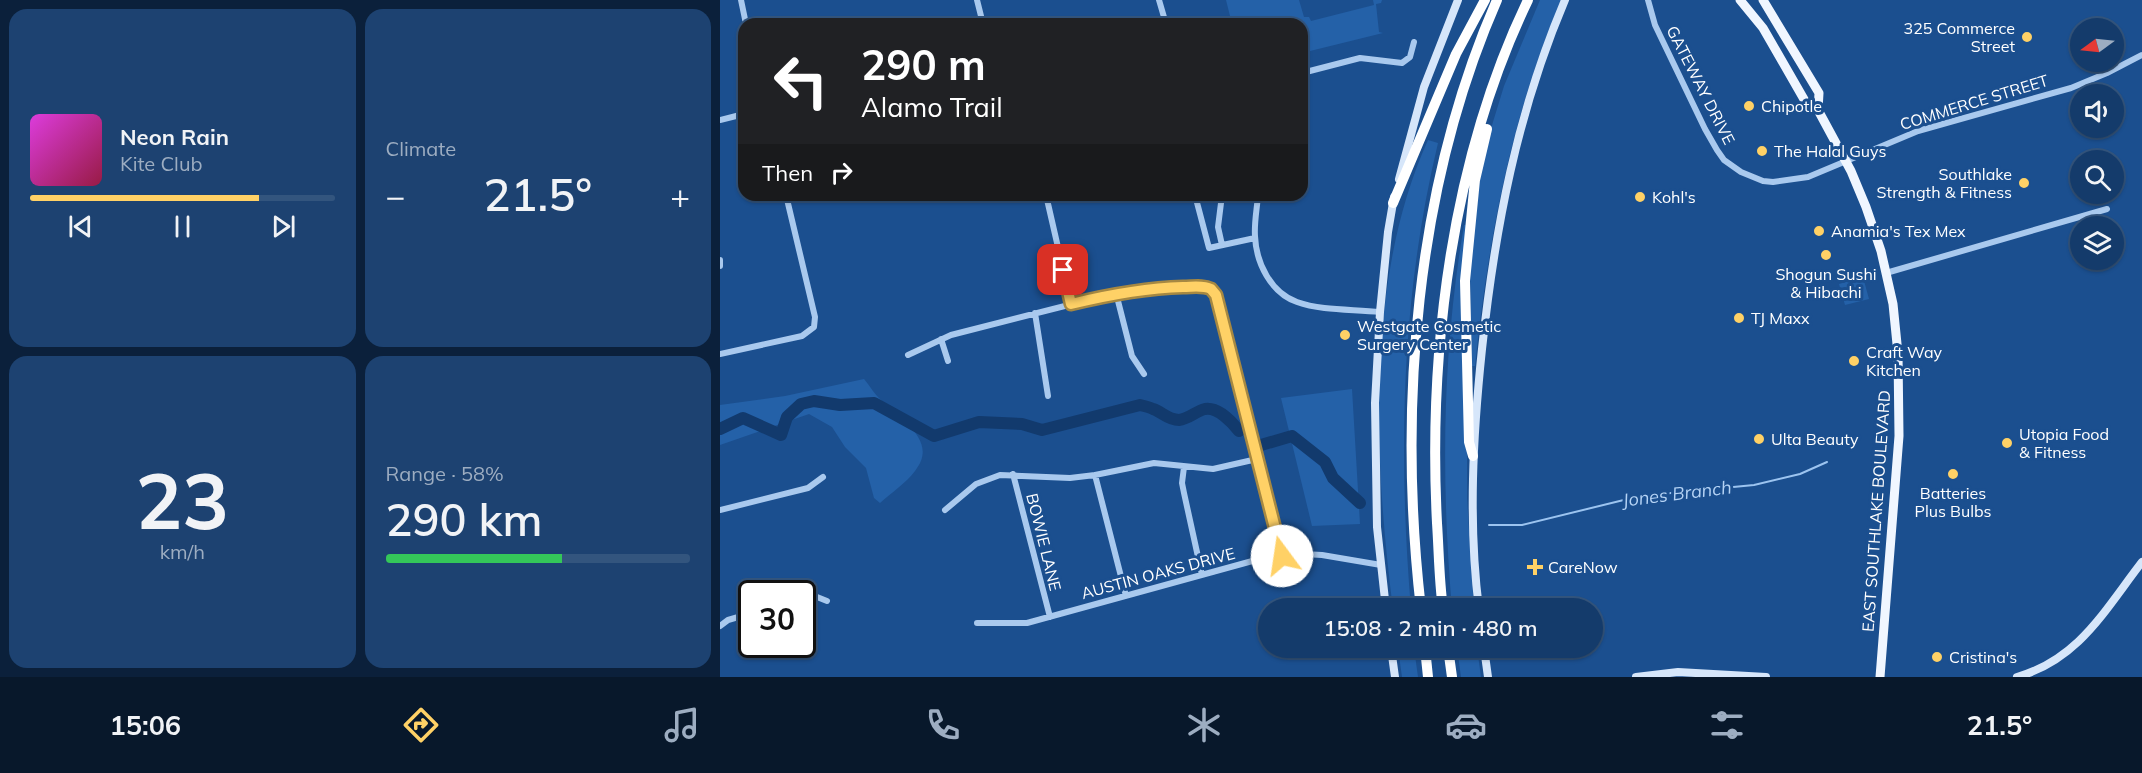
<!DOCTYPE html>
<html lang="en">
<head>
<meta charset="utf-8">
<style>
  body { margin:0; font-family:Mulish,sans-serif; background:#1d4271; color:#f1f3f6; height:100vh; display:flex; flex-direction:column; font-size:22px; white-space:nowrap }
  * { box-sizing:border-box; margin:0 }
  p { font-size:20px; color:#9dadc1 }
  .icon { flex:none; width:33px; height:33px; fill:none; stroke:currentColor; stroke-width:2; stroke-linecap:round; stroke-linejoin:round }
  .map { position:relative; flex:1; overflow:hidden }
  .sheet { display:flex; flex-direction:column; gap:9px; padding:9px; background:#0b203b; width:720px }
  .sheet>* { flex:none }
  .guide { position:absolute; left:18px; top:18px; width:570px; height:183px; border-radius:18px; box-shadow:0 2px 4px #0004,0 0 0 2px #33557e; background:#202124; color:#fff; overflow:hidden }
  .needle { width:39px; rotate:255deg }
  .tools { position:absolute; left:1350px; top:18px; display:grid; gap:12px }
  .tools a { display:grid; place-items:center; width:54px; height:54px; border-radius:50%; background:#143b6b; box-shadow:0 2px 4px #0004,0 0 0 2px #33557e; font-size:30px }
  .speed { position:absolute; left:18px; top:580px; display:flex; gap:12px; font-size:30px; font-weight:700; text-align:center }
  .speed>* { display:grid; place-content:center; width:78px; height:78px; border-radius:50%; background:#143b6b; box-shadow:0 2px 4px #0004,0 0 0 2px #33557e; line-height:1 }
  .speed .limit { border:3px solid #111; border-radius:9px; background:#fff; color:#111 }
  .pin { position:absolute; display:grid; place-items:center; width:51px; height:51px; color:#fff; margin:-26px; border-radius:12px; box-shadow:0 3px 9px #0006 }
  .me { position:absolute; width:66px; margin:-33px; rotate:346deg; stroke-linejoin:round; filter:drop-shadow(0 0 4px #0008) }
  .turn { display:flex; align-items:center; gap:21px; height:126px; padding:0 24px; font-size:27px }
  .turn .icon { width:78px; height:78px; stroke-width:2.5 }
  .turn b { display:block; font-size:42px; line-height:51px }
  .then { display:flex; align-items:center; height:57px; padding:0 24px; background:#0003; gap:12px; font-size:22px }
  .big { font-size:45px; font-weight:600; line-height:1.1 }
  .sheet .widget { flex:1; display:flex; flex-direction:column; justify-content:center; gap:9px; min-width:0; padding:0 21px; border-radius:18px; background:#1d4271 }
  .sheet .dial { align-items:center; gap:0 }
  .dial b { font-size:78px; line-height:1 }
  .song { display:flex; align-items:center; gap:18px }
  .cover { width:72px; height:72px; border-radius:9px; background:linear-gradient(135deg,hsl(300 70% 55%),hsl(340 70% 35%)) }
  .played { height:6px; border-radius:3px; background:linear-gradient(90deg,#ffd166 75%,#33557e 75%) }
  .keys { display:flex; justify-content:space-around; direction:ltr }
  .heat { display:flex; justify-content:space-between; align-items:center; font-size:33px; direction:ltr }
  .charge { height:9px; border-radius:4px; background:linear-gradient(90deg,#34c759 58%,#33557e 0) }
  .sheet .tiles { flex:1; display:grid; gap:9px; grid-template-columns:repeat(2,1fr) }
  .trip { position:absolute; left:538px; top:598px; width:345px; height:60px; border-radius:30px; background:#143b6b; box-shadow:0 2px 4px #0004,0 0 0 2px #33557e; font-weight:600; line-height:60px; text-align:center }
  .menu { display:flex; height:96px; justify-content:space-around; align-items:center; background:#08182b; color:#9dadc1 }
  .menu .icon { width:42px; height:42px }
  .menu .selected { color:#ffd166 }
  .menu b { font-size:27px; color:#f1f3f6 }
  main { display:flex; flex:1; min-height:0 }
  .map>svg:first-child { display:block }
  .green { fill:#2461a8 }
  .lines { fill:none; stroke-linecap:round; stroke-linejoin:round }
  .stream { stroke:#9cc4f0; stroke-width:2 }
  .river { stroke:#123a6d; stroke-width:12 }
  .street { stroke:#a9c9ee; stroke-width:6 }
  .secondary { stroke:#d6e6fa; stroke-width:8 }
  .primary { stroke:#f0f6ff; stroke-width:9 }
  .highway { stroke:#fff; stroke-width:10 }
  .route-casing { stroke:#a68842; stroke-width:15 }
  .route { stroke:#ffd166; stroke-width:10 }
  .poi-dot { fill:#ffd166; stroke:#1b4f8f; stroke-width:2 }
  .labels { text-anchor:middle; stroke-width:6; stroke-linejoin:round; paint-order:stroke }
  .poi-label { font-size:16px; fill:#fff; stroke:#1b4f8f; text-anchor:start }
  .street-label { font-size:16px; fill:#fff; stroke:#1b4f8f }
  .water-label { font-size:18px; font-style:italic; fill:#b5d3f5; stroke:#1b4f8f }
</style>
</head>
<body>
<main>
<section class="sheet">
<div class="tiles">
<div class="widget">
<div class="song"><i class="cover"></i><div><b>Neon Rain</b><p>Kite Club</p></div></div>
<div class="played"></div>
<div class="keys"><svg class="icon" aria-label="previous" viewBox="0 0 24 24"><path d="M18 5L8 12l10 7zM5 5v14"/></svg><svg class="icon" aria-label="pause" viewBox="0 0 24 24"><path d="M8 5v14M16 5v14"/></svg><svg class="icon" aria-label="next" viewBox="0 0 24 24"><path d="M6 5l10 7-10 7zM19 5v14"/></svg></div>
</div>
<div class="widget"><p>Climate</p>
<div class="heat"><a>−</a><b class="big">21.5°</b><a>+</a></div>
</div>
<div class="widget dial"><b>23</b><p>km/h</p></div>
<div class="widget"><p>Range · 58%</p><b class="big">290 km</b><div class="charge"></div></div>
</div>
</section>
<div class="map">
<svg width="1422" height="677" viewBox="0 0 1422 677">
  <rect width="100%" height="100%" fill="#1b4f8f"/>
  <path class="green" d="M506,0H579L584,17H589L591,21L654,5L653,0H662L661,3L656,4L659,32L663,33L586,52L582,38V24H512Z
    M820,0H841C791,117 768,240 755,366H752L750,268L760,177L769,135L784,86Z
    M708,140L718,143C681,297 678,453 691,609H673C654,460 645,279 708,140Z
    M744,225H747V498L754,609H732C721,479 722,354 744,225Z
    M1143,277L1149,299L1125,305L1119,284Z
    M144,379C150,386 155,395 162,401C181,420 219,441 195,471C186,483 171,493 160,503L154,498L146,468L125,447L112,427L89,414L0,445V405L65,396Z
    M632,389L640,524L592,526L561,398Z
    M678,648H694L698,677H682Z
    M737,648H757L761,677H741Z"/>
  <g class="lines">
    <path class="stream" d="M769,525H802L920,496L1034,485L1080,474L1107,462"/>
    <path class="river" d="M0,429L23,418L61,435L67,417L81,404L94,401L120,405L154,403L214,436L259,422L302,424L322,430L420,405C424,406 429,407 433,409C442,412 448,420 459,420C469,419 476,411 485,409C498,407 512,422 519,431
      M541,445L572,436L605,462L613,478L640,503"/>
    <path class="street" d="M21,0L26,24
      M257,0L263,24
      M439,0L446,24
      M928,0L935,25L985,129L997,150L1004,160L1021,172L1043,181L1053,182L1088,177L1198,131L1351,88L1387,73L1422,55
      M582,73L640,58L682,63L690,57L694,42
      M0,120L24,114
      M326,195L351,304
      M475,195L489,248L535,238
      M502,195L498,227L502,245
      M538,195C537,209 534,223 535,236C536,263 551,293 577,302C602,311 633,309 660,312
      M0,260V266
      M1166,273L1387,209
      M396,293L412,356L424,374
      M315,313L328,396
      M221,339L228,361
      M0,354L82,336L94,327L95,317L66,195
      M188,355L231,335L396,293L438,288L489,287L496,295L562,556
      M464,467L462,483L464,493L482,575
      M293,474L330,617
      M375,475L406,596
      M0,510L88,488L103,477
      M225,510L256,484L280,475L350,478L375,475L434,463L493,469L537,459
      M82,600L97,597L107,601
      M257,623H307L536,560L584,554L602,555L661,565
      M0,626L8,620L32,613"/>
    <path class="secondary" d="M679,179L704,87L738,0
      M666,609L657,527L655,403L660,312L668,232L674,197
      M759,609C748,523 753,435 762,349C775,228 797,113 845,0
      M671,648L675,677
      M764,648L768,677
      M916,677L958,672L1046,677
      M1297,677C1359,659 1384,611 1422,562"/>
    <path class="primary" d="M1020,0L1043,28L1085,101L1098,110L1131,171L1146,207L1161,251L1173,304L1178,354L1179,436L1160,677
      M1043,0L1099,93L1098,110"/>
    <path class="highway" d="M673,203L736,54L765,0
      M753,456L749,442L745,281L755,180L767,129
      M701,609C678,408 695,187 777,0
      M723,609C719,580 719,552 717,523C708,349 732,158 808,0
      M705,648L708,677
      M728,648L732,677"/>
  </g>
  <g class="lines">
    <g class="route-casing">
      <path id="route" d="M343,270L351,304C388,295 425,288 463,287C473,287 483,285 491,289L496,295L562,556"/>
    </g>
    <use href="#route" class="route"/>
  </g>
  <g class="poi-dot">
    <circle cx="1307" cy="37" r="6"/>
    <circle cx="1029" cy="106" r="6"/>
    <circle cx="1042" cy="151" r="6"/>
    <circle cx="1304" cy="183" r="6"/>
    <circle cx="920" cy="197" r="6"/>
    <circle cx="1099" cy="231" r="6"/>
    <circle cx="1106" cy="255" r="6"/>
    <circle cx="1019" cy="318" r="6"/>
    <circle cx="625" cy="335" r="6"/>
    <circle cx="1134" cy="361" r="6"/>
    <circle cx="1039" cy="439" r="6"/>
    <circle cx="1287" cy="443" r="6"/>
    <circle cx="1233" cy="474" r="6"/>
    <path d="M812 558h6v6h6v6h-6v6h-6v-6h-6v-6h6z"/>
    <circle cx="1217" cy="657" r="6"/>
  </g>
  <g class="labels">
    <g class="poi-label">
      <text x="1295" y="34" text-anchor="end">325 Commerce<tspan x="1295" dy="18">Street</tspan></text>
      <text x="1041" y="112">Chipotle</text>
      <text x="1054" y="157">The Halal Guys</text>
      <text x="1292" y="180" text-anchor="end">Southlake<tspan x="1292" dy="18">Strength &amp; Fitness</tspan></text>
      <text x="932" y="203">Kohl's</text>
      <text x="1111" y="237">Anamia's Tex Mex</text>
      <text x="1106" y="280" text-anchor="middle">Shogun Sushi<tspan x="1106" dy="18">&amp; Hibachi</tspan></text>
      <text x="1031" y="324">TJ Maxx</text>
      <text x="637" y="332">Westgate Cosmetic<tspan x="637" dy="18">Surgery Center</tspan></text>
      <text x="1146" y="358">Craft Way<tspan x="1146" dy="18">Kitchen</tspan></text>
      <text x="1299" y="440">Utopia Food<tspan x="1299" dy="18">&amp; Fitness</tspan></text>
      <text x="1051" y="445">Ulta Beauty</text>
      <text x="1233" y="499" text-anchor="middle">Batteries<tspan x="1233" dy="18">Plus Bulbs</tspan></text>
      <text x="828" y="573">CareNow</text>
      <text x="1229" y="663">Cristina's</text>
    </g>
    <g class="street-label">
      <text transform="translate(981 85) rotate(63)" y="6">GATEWAY DRIVE</text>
      <text transform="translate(1254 102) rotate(-17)" y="6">COMMERCE STREET</text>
      <text transform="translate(1156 511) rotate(-86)" y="6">EAST SOUTHLAKE BOULEVARD</text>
      <text transform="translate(324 542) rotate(76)" y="6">BOWIE LANE</text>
      <text transform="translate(438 573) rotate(-15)" y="6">AUSTIN OAKS DRIVE</text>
    </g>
    <g class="water-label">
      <text transform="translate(957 494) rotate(-7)" y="6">Jones Branch</text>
    </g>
  </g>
</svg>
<div class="tools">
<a><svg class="needle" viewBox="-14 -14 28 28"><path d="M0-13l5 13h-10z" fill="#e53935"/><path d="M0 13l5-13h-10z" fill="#9dadc1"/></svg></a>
<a><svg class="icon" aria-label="sound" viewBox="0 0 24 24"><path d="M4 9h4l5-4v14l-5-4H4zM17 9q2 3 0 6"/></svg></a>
<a><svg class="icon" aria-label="search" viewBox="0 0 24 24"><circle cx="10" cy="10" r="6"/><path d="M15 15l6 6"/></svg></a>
<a><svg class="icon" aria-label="layers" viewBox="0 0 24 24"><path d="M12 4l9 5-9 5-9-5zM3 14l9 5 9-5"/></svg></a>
</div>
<div class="speed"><div class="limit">30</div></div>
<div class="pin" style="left:343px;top:270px;background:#d93025"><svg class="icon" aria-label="arrive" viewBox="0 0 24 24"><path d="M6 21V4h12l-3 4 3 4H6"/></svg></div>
<svg class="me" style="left:562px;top:556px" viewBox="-20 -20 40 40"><circle r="19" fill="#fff"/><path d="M0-13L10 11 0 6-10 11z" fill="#ffd166"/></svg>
<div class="trip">15:08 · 2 min · 480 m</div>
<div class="guide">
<div class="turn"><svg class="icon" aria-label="left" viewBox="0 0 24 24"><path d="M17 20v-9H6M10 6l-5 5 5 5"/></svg><div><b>290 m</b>Alamo Trail</div></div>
<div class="then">Then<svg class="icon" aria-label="right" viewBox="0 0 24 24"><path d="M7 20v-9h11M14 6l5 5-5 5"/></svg></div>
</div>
</div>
</main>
<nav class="menu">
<b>15:06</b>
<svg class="icon selected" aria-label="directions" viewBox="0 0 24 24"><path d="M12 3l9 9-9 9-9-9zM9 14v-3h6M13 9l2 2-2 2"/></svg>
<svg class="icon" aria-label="music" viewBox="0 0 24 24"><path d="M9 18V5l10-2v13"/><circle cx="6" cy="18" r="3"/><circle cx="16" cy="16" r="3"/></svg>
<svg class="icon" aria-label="phone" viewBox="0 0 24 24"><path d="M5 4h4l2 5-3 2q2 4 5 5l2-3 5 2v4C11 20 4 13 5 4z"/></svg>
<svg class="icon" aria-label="climate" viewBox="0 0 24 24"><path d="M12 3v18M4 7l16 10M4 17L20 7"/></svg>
<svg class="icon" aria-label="car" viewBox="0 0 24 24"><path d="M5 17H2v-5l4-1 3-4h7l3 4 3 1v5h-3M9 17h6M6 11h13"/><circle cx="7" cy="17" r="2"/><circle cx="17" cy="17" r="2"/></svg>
<svg class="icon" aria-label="filters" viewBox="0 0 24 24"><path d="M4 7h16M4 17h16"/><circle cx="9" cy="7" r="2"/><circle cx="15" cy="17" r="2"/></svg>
<b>21.5°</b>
</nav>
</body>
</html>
